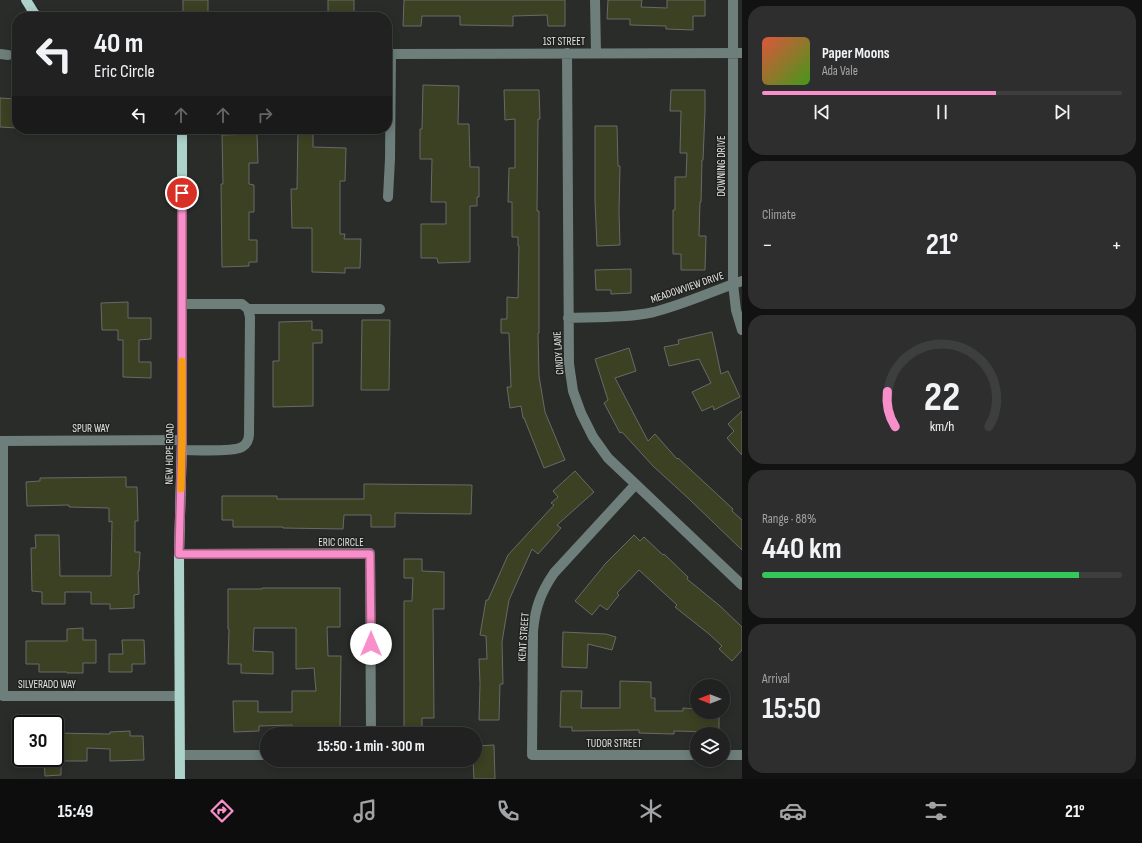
<!DOCTYPE html>
<html lang="en">
<head>
<meta charset="utf-8">
<style>
  body { margin:0; font-family:"Sofia Sans Condensed",sans-serif; background:#2d2e2d; color:#f1f3f6; height:100vh; display:flex; flex-direction:column; font-size:15px; white-space:nowrap }
  * { box-sizing:border-box; margin:0 }
  p { font-size:13px; color:#a2a3a5 }
  .icon { flex:none; width:22px; height:22px; fill:none; stroke:currentColor; stroke-width:2; stroke-linecap:round; stroke-linejoin:round }
  .map { position:relative; flex:1; overflow:hidden }
  .panel { display:flex; flex-direction:column; gap:6px; padding:6px; background:#121212; width:400px }
  .panel>* { flex:none }
  .guide { position:absolute; left:12px; top:12px; width:380px; height:122px; border-radius:16px; box-shadow:0 2px 10px #0003,0 0 0 1px #3d3e3e; background:#202120; color:#f1f3f6; overflow:hidden }
  .needle { width:26px; rotate:270deg }
  .buttons { position:absolute; left:690px; top:679px; display:grid; gap:8px }
  .buttons a { display:grid; place-items:center; width:40px; height:40px; border-radius:50%; background:#202120; box-shadow:0 2px 10px #0003,0 0 0 1px #3d3e3e; font-size:20px }
  .speed { position:absolute; left:12px; top:715px; display:flex; gap:8px; font-size:20px; font-weight:700; text-align:center }
  .speed>* { display:grid; place-content:center; width:52px; height:52px; border-radius:50%; background:#202120; box-shadow:0 2px 10px #0003,0 0 0 1px #3d3e3e; line-height:1 }
  .speed .limit { border:2px solid #111; border-radius:6px; background:#fff; color:#111 }
  .pin { position:absolute; display:grid; place-items:center; width:34px; height:34px; color:#fff; margin:-17px; border:2px solid #fff; border-radius:50%; box-shadow:0 1px 4px #0007 }
  .me { position:absolute; width:44px; margin:-22px; rotate:0deg; stroke-linejoin:round; filter:drop-shadow(0 0 3px #0008) }
  .turn { display:flex; align-items:center; gap:14px; height:84px; padding:0 16px; font-size:18px }
  .turn .icon { width:52px; height:52px; stroke-width:2.5 }
  .turn b { display:block; font-size:28px; line-height:34px }
  .lanes { display:flex; align-items:center; height:38px; padding:0 16px; background:#0003; justify-content:center; gap:20px; direction:ltr }
  .lanes .off { opacity:.35 }
  .big { font-size:30px; font-weight:700; line-height:1.1 }
  .panel .widget { flex:1; display:flex; flex-direction:column; justify-content:center; gap:6px; min-width:0; padding:0 14px; border-radius:16px; background:#2d2e2d }
  .panel .dial { align-items:center; gap:0 }
  .dial svg { height:104px; overflow:visible; fill:none; stroke:#3d3e3e; stroke-width:7; stroke-linecap:round; text-anchor:middle }
  .dial text { fill:#f1f3f6; stroke:none }
  .song { display:flex; align-items:center; gap:12px }
  .cover { width:48px; height:48px; border-radius:6px; background:linear-gradient(135deg,hsl(10 70% 55%),hsl(100 70% 35%)) }
  .played { height:4px; border-radius:2px; background:linear-gradient(90deg,#f98fca 65%,#3d3e3e 65%) }
  .keys { display:flex; justify-content:space-around; direction:ltr }
  .heat { display:flex; justify-content:space-between; align-items:center; font-size:22px; direction:ltr }
  .charge { height:6px; border-radius:3px; background:linear-gradient(90deg,#34c759 88%,#3d3e3e 0) }
  .trip { position:absolute; left:260px; top:727px; width:222px; height:40px; border-radius:20px; background:#202120; box-shadow:0 2px 10px #0003,0 0 0 1px #3d3e3e; font-weight:700; line-height:40px; text-align:center }
  .dock { display:flex; height:64px; justify-content:space-around; align-items:center; background:#0d0d0d; color:#a2a3a5 }
  .dock .icon { width:28px; height:28px }
  .dock .on { color:#f98fca }
  .dock b { font-size:18px; color:#f1f3f6 }
  main { display:flex; flex:1; min-height:0 }
  .map>svg:first-child { display:block }
  .building { fill:#3c4123; stroke:#696a67 }
  .lines { fill:none; stroke-linecap:round; stroke-linejoin:round }
  .minor { stroke:#6d7e7b; stroke-width:10 }
  .major { stroke:#add2ca; stroke-width:10 }
  .route-casing { stroke:#a25d83; stroke-width:10 }
  .route { stroke:#f98fca; stroke-width:7 }
  .slow { stroke:#f59e0b; stroke-width:7 }
  .labels { text-anchor:middle; stroke-width:3; stroke-linejoin:round; paint-order:stroke }
  .street-label { font-size:11px; fill:#e3e4e3; stroke:#202220 }
</style>
</head>
<body>
<main>
<div class="map">
<svg width="742" height="779" viewBox="0 0 742 779">
  <rect width="100%" height="100%" fill="#2a2c2a"/>
  <path class="building" d="M183,0H208V17H183Z
    M328,0H354V12L328,13Z
    M404,0H565V26H548L547,15L513,16V26L460,25V16H422L421,26H403Z
    M608,0H642L641,7L667,8V0H705V16H693V30L666,29V26L630,25V19H607Z
    M423,85L459,86L458,124H469L470,167H479V197H477V206H470V262L438,263L437,258H421V224H446V202H431L432,159H420V129H422Z
    M504,90H539L540,119H538L537,211H539V333H538L539,376L545,412L565,460L544,468L524,418H523L521,406L510,408L507,387H511L509,333H501V319H507V297L518,298L519,246H518V237H512V202H508L509,168H515V119L505,120Z
    M671,90H705V111L703,160H702L701,202H700L699,236H706L705,270H681V254H673V210H675V177H686L687,153H680L681,111H670Z
    M0,98L17,99V128L0,127Z
    M595,126H617L618,166H620L619,212L620,245L597,246L595,201Z
    M298,129H313V147L346,148L345,181H340V234H345L344,239H361L360,268H345V273L312,272V228H292L291,189H297Z
    M257,134L258,163H249V184L254,185V212H249V240H257V262H249V266L222,267L221,184H223L222,135Z
    M631,269V293L611,294V290H596L595,270Z
    M128,302V318H151V339L139,340V362H151V378L123,377V340H118V330H102L101,303Z
    M362,320H390L389,390H361Z
    M312,321V330H322V343H313V406L273,407V361H279V322Z
    M712,332L721,374L728,371L740,397L714,410L713,406L702,411L692,392L711,383L699,359L669,366L664,347L679,344L678,340Z
    M629,348L636,371L615,378L648,441L655,434L677,459L678,458L733,509L732,511L742,520V550L688,498L653,466L622,432L620,433L604,403L608,400L595,359Z
    M742,411V455L727,438L734,431L728,424Z
    M575,471L594,492L557,525L561,528L538,554L532,549L509,600L502,642L503,684H500L499,720H479L480,684L479,659H487L486,636L480,635L486,600H488L508,555L554,505L551,503L558,497L553,491Z
    M126,477V487H137L138,521H135V552H140L139,571H138L139,594L134,595V608L110,609V604H91V592H65V604H42V592L32,591L31,548H36L35,535H59L60,576H111L112,521L109,522V508L69,507V505L27,506L26,482L40,481V478Z
    M364,484L472,485L471,514L395,513V527H371V515H344L343,529L283,528V527H233V520H222V496H277V499H364Z
    M634,535L640,541L644,537L663,555L664,554L688,577L687,579L720,606L742,627V650L732,661L719,649L722,646L709,634L675,607L677,605L639,570L617,593L619,595L607,610L600,605L592,615L575,601L606,563Z
    M404,559H422V571L444,572V609H433L434,718H422V734H404V601H412L413,578H404Z
    M262,588H340V627H327L328,656H341L340,731H292V725L259,726V731L234,732L233,701H258V712H292V691H316L314,668L296,669V628H254L253,651L273,652V674L241,673V664H228L229,629H228V589H262Z
    M83,628V640H96V663H83V673H67V672H39V664H26V641H67V629Z
    M563,632L606,634L616,637L612,650L588,644L587,668L562,667Z
    M122,640H144L145,664H132V672H109V654H123Z
    M620,681L651,682V698H655V711H683V708L697,709V712H719V732L674,731V734L639,733V730L572,731V727H560L561,691H582L581,708H620Z
    M130,731V736H143L144,760L110,761V749L87,748V761H61V775L45,776L44,758H55V733L110,734V732Z
    M494,745L495,779H474L473,760H475V746Z"/>
  <g class="lines">
    <path class="minor" d="M595,0L596,53
      M733,0V284L736,310L742,330
      M567,53L569,364L573,391L581,413L593,437L608,458L742,585
      M0,54L8,55
      M387,54L742,53
      M388,197L390,159L391,54
      M248,309H380
      M568,318C597,317 626,318 654,312C685,304 713,291 742,281
      M0,441L182,440
      M3,441V696H179
      M182,450C194,450 234,452 242,447C247,444 249,439 249,434L250,317L248,309L242,304H182
      M635,485L554,573C541,592 535,608 533,631L532,755H697
      M179,554L370,553L371,734
      M180,755H267
      M723,755H742"/>
    <path class="major" d="M26,0L34,13L38,17
      M180,779L179,554L182,440V129"/>
  </g>
  <g class="lines">
    <g class="route-casing">
      <path id="route" d="M182,193V440L179,554H370L371,644"/>
    </g>
    <use href="#route" class="route"/>
    <path class="slow" d="M181,489L182,440V361"/>
  </g>
  <g class="labels">
    <g class="street-label">
      <text x="564" y="45">1ST STREET</text>
      <text transform="translate(721 166) rotate(-90)" y="4">DOWNING DRIVE</text>
      <text transform="translate(687 287) rotate(-19)" y="4">MEADOWVIEW DRIVE</text>
      <text transform="translate(558 353) rotate(-94)" y="4">CINDY LANE</text>
      <text x="91" y="432">SPUR WAY</text>
      <text transform="translate(169 454) rotate(-89)" y="4">NEW HOPE ROAD</text>
      <text x="341" y="546">ERIC CIRCLE</text>
      <text transform="translate(523 637) rotate(-86)" y="4">KENT STREET</text>
      <text x="47" y="688">SILVERADO WAY</text>
      <text x="614" y="747">TUDOR STREET</text>
    </g>
  </g>
</svg>
<div class="buttons">
<a><svg class="needle" viewBox="-14 -14 28 28"><path d="M0-13l5 13h-10z" fill="#e53935"/><path d="M0 13l5-13h-10z" fill="#a2a3a5"/></svg></a>
<a><svg class="icon" aria-label="layers" viewBox="0 0 24 24"><path d="M12 4l9 5-9 5-9-5zM3 14l9 5 9-5"/></svg></a>
</div>
<div class="speed"><div class="limit">30</div></div>
<div class="pin" style="left:182px;top:193px;background:#d93025"><svg class="icon" aria-label="arrive" viewBox="0 0 24 24"><path d="M6 21V4h12l-3 4 3 4H6"/></svg></div>
<svg class="me" style="left:371px;top:644px" viewBox="-20 -20 40 40"><circle r="19" fill="#fff"/><path d="M0-13L10 11 0 6-10 11z" fill="#f98fca"/></svg>
<div class="trip">15:50 · 1 min · 300 m</div>
<div class="guide">
<div class="turn"><svg class="icon" aria-label="left" viewBox="0 0 24 24"><path d="M17 20v-9H6M10 6l-5 5 5 5"/></svg><div><b>40 m</b>Eric Circle</div></div>
<div class="lanes"><svg class="icon" aria-label="left" viewBox="0 0 24 24"><path d="M17 20v-9H6M10 6l-5 5 5 5"/></svg><svg class="icon off" aria-label="ahead" viewBox="0 0 24 24"><path d="M12 20V5M6 11l6-6 6 6"/></svg><svg class="icon off" aria-label="ahead" viewBox="0 0 24 24"><path d="M12 20V5M6 11l6-6 6 6"/></svg><svg class="icon off" aria-label="right" viewBox="0 0 24 24"><path d="M7 20v-9h11M14 6l5 5-5 5"/></svg></div>
</div>
</div>
<section class="panel">
<div class="widget">
<div class="song"><i class="cover"></i><div><b>Paper Moons</b><p>Ada Vale</p></div></div>
<div class="played"></div>
<div class="keys"><svg class="icon" aria-label="previous" viewBox="0 0 24 24"><path d="M18 5L8 12l10 7zM5 5v14"/></svg><svg class="icon" aria-label="pause" viewBox="0 0 24 24"><path d="M8 5v14M16 5v14"/></svg><svg class="icon" aria-label="next" viewBox="0 0 24 24"><path d="M6 5l10 7-10 7zM19 5v14"/></svg></div>
</div>
<div class="widget"><p>Climate</p>
<div class="heat"><a>−</a><b class="big">21°</b><a>+</a></div>
</div>
<div class="widget dial"><svg viewBox="0 0 100 80">
<path d="M14 69A42 42 0 1 1 86 69"/>
<path d="M14 69A42 42 0 0 1 8 42" stroke="#f98fca"/>
<text x="50" y="56" font-size="32" font-weight="700">22</text>
<text x="50" y="72" font-size="11">km/h</text>
</svg></div>
<div class="widget"><p>Range · 88%</p><b class="big">440 km</b><div class="charge"></div></div>
<div class="widget"><p>Arrival</p><b class="big">15:50</b></div>
</section>
</main>
<nav class="dock">
<b>15:49</b>
<svg class="icon on" aria-label="directions" viewBox="0 0 24 24"><path d="M12 3l9 9-9 9-9-9zM9 14v-3h6M13 9l2 2-2 2"/></svg>
<svg class="icon" aria-label="music" viewBox="0 0 24 24"><path d="M9 18V5l10-2v13"/><circle cx="6" cy="18" r="3"/><circle cx="16" cy="16" r="3"/></svg>
<svg class="icon" aria-label="phone" viewBox="0 0 24 24"><path d="M5 4h4l2 5-3 2q2 4 5 5l2-3 5 2v4C11 20 4 13 5 4z"/></svg>
<svg class="icon" aria-label="climate" viewBox="0 0 24 24"><path d="M12 3v18M4 7l16 10M4 17L20 7"/></svg>
<svg class="icon" aria-label="car" viewBox="0 0 24 24"><path d="M5 17H2v-5l4-1 3-4h7l3 4 3 1v5h-3M9 17h6M6 11h13"/><circle cx="7" cy="17" r="2"/><circle cx="17" cy="17" r="2"/></svg>
<svg class="icon" aria-label="filters" viewBox="0 0 24 24"><path d="M4 7h16M4 17h16"/><circle cx="9" cy="7" r="2"/><circle cx="15" cy="17" r="2"/></svg>
<b>21°</b>
</nav>
</body>
</html>
